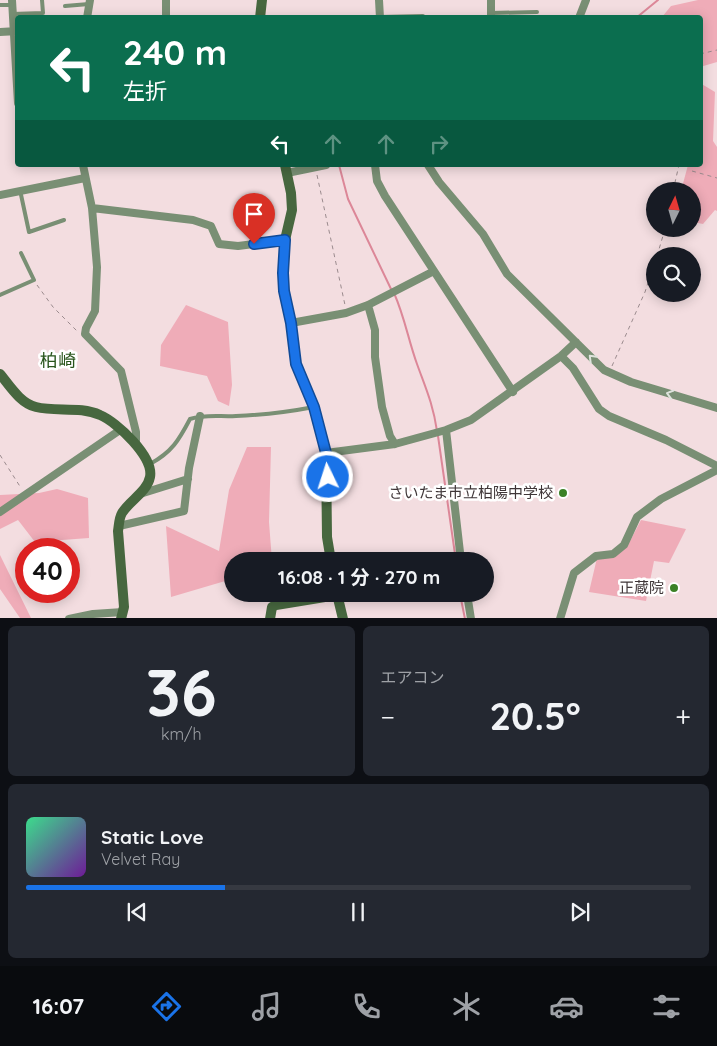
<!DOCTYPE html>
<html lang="ja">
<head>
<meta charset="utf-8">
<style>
  body { margin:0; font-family:Quicksand,"Noto Sans JP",sans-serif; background:#242831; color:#f1f3f6; height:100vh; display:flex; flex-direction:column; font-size:19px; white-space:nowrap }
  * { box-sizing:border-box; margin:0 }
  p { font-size:16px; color:#9ea1a6 }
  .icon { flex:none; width:28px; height:28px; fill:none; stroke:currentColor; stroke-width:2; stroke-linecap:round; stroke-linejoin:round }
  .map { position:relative; height:618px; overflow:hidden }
  .drawer { display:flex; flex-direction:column; gap:8px; padding:8px; background:#0d0f14; flex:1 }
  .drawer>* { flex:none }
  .hud { position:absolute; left:15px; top:15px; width:688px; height:152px; border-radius:5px; box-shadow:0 2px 12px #0003; background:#0b6e4f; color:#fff; overflow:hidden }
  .needle { width:32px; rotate:5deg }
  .tools { position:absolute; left:646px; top:182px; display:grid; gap:10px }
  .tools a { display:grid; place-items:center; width:55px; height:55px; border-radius:50%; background:#171b24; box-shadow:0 2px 12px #0003; font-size:25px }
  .speed { position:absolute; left:15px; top:538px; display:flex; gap:10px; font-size:25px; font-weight:700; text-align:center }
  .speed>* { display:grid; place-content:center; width:65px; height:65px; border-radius:50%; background:#171b24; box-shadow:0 2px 12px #0003; line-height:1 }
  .speed .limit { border:8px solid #d22; background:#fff; color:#111 }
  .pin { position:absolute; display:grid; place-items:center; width:42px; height:42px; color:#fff; margin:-51px -21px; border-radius:50% 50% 50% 0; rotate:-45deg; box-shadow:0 0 5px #0007 }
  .pin .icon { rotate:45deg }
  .me { position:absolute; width:55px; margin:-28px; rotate:356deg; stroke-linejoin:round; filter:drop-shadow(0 0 4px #0008) }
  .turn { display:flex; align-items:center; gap:18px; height:105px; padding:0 25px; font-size:22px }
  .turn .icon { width:65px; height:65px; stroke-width:2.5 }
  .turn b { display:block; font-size:35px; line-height:42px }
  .lanes { display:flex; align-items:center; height:48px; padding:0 25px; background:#0003; justify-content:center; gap:25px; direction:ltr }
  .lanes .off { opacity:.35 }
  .big { font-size:38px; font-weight:700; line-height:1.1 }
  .drawer .tile { flex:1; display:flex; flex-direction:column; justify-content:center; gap:8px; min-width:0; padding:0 18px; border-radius:8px; background:#242831 }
  .drawer .dial { align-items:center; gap:0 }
  .dial b { font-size:65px; line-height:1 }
  .song { display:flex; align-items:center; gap:15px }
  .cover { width:60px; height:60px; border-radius:8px; background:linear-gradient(135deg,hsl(150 70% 55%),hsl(280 70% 35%)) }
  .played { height:5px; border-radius:2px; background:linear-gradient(90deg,#1a73e8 30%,#363941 30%) }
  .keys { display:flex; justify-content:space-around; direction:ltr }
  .heat { display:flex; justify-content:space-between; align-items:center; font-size:28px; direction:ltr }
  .drawer .tiles { flex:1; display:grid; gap:8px; grid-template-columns:1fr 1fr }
  .tile:last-child { grid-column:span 2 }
  .trip { position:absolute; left:224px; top:552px; width:270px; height:50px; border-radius:25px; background:#171b24; box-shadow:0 2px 12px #0003; font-weight:700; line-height:50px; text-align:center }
  .menu { display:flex; height:80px; justify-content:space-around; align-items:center; background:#090b0e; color:#9ea1a6 }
  .menu .icon { width:35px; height:35px }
  .menu .selected { color:#1a73e8 }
  .menu b { font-size:22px; color:#f1f3f6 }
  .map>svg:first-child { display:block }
  .green { fill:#efacb8 }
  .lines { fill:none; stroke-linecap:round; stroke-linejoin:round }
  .stream { stroke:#dc8798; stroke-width:2 }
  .path { stroke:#9b8b8e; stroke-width:1; stroke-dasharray:4 4; stroke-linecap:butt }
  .lane { stroke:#798f74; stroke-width:4 }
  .street { stroke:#798f74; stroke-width:8 }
  .secondary { stroke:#47673f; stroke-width:10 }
  .oneway { stroke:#dee3dc }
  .route-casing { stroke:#114b97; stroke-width:12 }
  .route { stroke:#1a73e8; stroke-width:9 }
  .poi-dot { fill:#3b8126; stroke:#fff; stroke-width:2 }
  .labels { text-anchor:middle; stroke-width:5; stroke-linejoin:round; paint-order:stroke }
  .poi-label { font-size:15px; fill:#3e3537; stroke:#fff; text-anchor:end }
  .quarter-label { font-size:18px; fill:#29551c; stroke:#fff }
</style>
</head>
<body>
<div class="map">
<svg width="717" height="619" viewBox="0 0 717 619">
  <rect width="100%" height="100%" fill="#f3dde0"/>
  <path class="green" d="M698,0H717V62L700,67V18L662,17L671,6Z
    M700,83L715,92L713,141L717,147V211L715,210L703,224L693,222L692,191H681L688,165H700Z
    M186,305L228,322L232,385L229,406L218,401L207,376L160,366L161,345Z
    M247,447H271L269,522L272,561H232V579L171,597L166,526L219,551L229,490Z
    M57,489L88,498L89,538L35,542L18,520L0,529V495L39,493Z
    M641,520L686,529L669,563L654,561L646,601L589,592L597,558C628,554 627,546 641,520Z
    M0,555L31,618H20L0,589Z"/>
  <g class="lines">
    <path class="stream" d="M636,18L658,0
      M339,165L348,199L391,289
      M394,293C405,318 408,339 417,364C426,389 433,404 437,431
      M438,436L456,561
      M460,594L465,619"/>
    <path class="path" d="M700,54L717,50
      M692,171L717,178
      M317,175L345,305
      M673,191L679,165
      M657,256L665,229
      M37,285L53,307L77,331
      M612,366L645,292L655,261
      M0,455L21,488"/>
    <path class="lane" d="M0,5H12
      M65,6L89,4
      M491,13L537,12
      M12,14L43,13L42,0
      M380,17L423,16
      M20,190L29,232L64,220
      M0,295L34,280L21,253
      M150,464C172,452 179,440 190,419C206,414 221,417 236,416C263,415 288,412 314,407"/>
    <path class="street" d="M12,0L18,103
      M166,0V18
      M379,0L380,18
      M491,0V18
      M87,18L90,0
      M579,18L586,0
      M0,32L18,31
      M83,165L92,208L97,267L95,311L86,328L85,334L121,371L136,432V444
      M375,165L377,181L385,196L513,392
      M428,165L439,182L483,234L507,274L604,370L631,382L717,408
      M287,173L326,165
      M0,195L85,178
      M92,208L193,220L211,226L219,244L238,246L285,240
      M368,305L375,330V357L382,407L390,436L395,444
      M291,323L346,313L368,305L434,271
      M561,356L573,368L599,409L609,416L666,440L717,466
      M446,430L461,561
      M326,453L395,444L446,430L471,420L561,356L576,342
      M140,494L188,479
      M0,512L120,430
      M119,526L184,511L189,468L200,416
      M467,594L471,619
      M69,619L93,614L123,612
      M560,619L574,573L596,556L613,554L624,545L637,517L661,499L717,470"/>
    <path class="secondary" d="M260,18L262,0
      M285,165L291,193L292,210L285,240L283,273L284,291L291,323L296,364L314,407L326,453L327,537L331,561
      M0,374C10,386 20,403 36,407C56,412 80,406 100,415C117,422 154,457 150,477C147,492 130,500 122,513C119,518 119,525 118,531L124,607L121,619
      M337,594L343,619
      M270,619L272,607L276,605L337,595"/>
  </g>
  <defs><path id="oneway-chevron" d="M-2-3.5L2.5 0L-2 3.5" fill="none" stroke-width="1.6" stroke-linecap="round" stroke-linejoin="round" transform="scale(1.25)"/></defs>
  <g class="oneway">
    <use href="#oneway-chevron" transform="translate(592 358) rotate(-135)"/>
    <use href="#oneway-chevron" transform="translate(670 394) rotate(-164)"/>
  </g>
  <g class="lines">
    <g class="route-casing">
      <path id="route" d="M254,244L285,240L283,273L284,291L291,323L296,364L314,407L326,453L328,477"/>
    </g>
    <use href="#route" class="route"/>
  </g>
  <g class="poi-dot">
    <circle cx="563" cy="493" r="5"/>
    <circle cx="674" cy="588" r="5"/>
  </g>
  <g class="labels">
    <g class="poi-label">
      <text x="553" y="498">さいたま市立柏陽中学校</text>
      <text x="664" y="593">正蔵院</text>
    </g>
    <g class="quarter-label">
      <text x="58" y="367">柏崎</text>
    </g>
  </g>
</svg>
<div class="tools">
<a><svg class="needle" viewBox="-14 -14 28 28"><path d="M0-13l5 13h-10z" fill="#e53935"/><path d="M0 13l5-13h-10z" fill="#9ea1a6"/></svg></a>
<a><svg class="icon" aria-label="search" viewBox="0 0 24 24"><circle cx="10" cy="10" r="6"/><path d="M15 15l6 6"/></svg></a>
</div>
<div class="speed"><div class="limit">40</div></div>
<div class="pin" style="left:254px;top:244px;background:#d93025"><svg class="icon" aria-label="arrive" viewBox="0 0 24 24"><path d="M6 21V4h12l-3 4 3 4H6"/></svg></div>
<svg class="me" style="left:328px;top:477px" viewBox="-20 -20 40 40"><circle r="17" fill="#1a73e8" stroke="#fff" stroke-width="3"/><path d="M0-11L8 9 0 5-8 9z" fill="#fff"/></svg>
<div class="trip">16:08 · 1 分 · 270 m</div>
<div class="hud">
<div class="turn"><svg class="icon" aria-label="left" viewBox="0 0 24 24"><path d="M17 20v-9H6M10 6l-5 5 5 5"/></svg><div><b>240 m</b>左折</div></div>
<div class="lanes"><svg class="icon" aria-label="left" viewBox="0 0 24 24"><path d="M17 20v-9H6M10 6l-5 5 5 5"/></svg><svg class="icon off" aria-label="ahead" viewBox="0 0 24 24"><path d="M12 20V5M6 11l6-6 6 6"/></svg><svg class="icon off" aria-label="ahead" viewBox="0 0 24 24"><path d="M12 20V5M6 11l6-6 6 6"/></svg><svg class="icon off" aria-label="right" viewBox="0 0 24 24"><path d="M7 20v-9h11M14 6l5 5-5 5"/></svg></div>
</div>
</div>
<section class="drawer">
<div class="tiles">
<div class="tile dial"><b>36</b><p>km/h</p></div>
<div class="tile"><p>エアコン</p>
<div class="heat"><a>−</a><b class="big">20.5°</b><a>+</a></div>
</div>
<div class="tile">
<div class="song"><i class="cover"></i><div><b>Static Love</b><p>Velvet Ray</p></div></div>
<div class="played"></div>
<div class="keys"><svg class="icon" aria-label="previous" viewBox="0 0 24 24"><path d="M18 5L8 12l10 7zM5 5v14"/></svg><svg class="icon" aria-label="pause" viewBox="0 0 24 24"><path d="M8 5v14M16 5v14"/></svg><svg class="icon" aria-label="next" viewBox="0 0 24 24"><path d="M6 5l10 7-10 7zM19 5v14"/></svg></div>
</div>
</div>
</section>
<nav class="menu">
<b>16:07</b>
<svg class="icon selected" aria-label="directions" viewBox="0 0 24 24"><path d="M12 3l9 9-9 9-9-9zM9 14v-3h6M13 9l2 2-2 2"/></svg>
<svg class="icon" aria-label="music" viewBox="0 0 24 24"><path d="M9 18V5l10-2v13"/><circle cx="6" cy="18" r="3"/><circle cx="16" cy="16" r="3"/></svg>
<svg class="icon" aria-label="phone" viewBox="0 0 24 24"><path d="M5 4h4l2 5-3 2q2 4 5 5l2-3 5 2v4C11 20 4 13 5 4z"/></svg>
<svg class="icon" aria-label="climate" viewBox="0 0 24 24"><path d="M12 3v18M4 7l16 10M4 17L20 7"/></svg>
<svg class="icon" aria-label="car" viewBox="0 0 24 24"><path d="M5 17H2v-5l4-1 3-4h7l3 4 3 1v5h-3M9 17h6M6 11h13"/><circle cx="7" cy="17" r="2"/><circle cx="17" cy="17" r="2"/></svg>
<svg class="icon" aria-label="filters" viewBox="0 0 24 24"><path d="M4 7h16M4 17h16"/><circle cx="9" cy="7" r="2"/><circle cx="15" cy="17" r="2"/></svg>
</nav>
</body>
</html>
